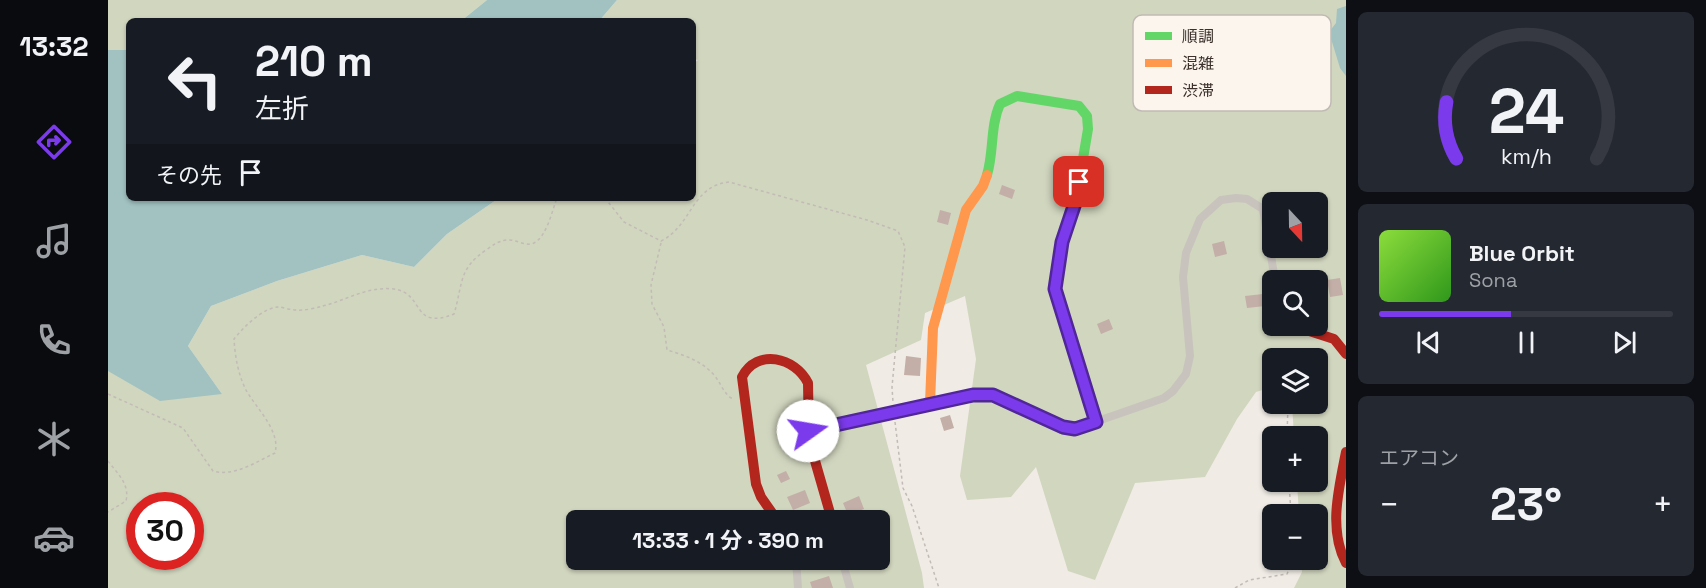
<!DOCTYPE html>
<html lang="ja">
<head>
<meta charset="utf-8">
<style>
  body { margin:0; font-family:"Space Grotesk","Noto Sans JP",sans-serif; background:#242831; color:#f1f3f6; height:100vh; display:flex; flex-direction:column; font-size:22px; white-space:nowrap }
  * { box-sizing:border-box; margin:0 }
  p { font-size:20px; color:#9ea1a6 }
  .icon { flex:none; width:33px; height:33px; fill:none; stroke:currentColor; stroke-width:2; stroke-linecap:round; stroke-linejoin:round }
  .map { position:relative; flex:1; overflow:hidden }
  .details { display:flex; flex-direction:column; gap:12px; padding:12px; background:#0d0f14; width:360px }
  .details>* { flex:none }
  .banner { position:absolute; left:18px; top:18px; width:570px; height:183px; border-radius:9px; box-shadow:0 2px 4px #0004; background:#171b24; color:#f1f3f6; overflow:hidden }
  .needle { width:39px; rotate:158deg }
  .tools { position:absolute; left:1154px; top:192px; display:grid; gap:12px }
  .tools a { display:grid; place-items:center; width:66px; height:66px; border-radius:9px; background:#171b24; box-shadow:0 2px 4px #0004; font-size:30px }
  .speed { position:absolute; left:18px; top:492px; display:flex; gap:12px; font-size:30px; font-weight:700; text-align:center }
  .speed>* { display:grid; place-content:center; width:78px; height:78px; border-radius:50%; background:#171b24; box-shadow:0 2px 4px #0004; line-height:1 }
  .speed .limit { border:9px solid #d22; background:#fff; color:#111 }
  .pin { position:absolute; display:grid; place-items:center; width:51px; height:51px; color:#fff; margin:-26px; border-radius:12px; box-shadow:0 3px 9px #0006 }
  .me { position:absolute; width:66px; margin:-33px; rotate:77deg; stroke-linejoin:round; filter:drop-shadow(0 0 4px #0008) }
  .turn { display:flex; align-items:center; gap:21px; height:126px; padding:0 30px; font-size:27px }
  .turn .icon { width:78px; height:78px; stroke-width:2.5 }
  .turn b { display:block; font-size:42px; line-height:51px }
  .then { display:flex; align-items:center; height:57px; padding:0 30px; background:#0003; gap:12px; font-size:22px }
  .big { font-size:45px; font-weight:700; line-height:1.1 }
  .details .tile { flex:1; display:flex; flex-direction:column; justify-content:center; gap:9px; min-width:0; padding:0 21px; border-radius:9px; background:#242831 }
  .details .dial { align-items:center; gap:0 }
  .dial svg { height:156px; overflow:visible; fill:none; stroke:#363941; stroke-width:7; stroke-linecap:round; text-anchor:middle }
  .dial text { fill:#f1f3f6; stroke:none }
  .song { display:flex; align-items:center; gap:18px }
  .cover { width:72px; height:72px; border-radius:9px; background:linear-gradient(135deg,hsl(90 70% 55%),hsl(110 70% 35%)) }
  .played { height:6px; border-radius:3px; background:linear-gradient(90deg,#7c3aed 45%,#363941 45%) }
  .keys { display:flex; justify-content:space-around; direction:ltr }
  .heat { display:flex; justify-content:space-between; align-items:center; font-size:33px; direction:ltr }
  .trip { position:absolute; left:458px; top:510px; width:324px; height:60px; border-radius:9px; background:#171b24; box-shadow:0 2px 4px #0004; font-weight:700; line-height:60px; text-align:center }
  main { display:flex; flex:1; min-height:0 }
  .tab-bar { display:flex; flex-direction:column; width:108px; justify-content:space-around; align-items:center; background:#090b0e; color:#9ea1a6 }
  .tab-bar .icon { width:42px; height:42px }
  .tab-bar .current { color:#7c3aed }
  .tab-bar b { font-size:27px; color:#f1f3f6 }
  .map>svg:first-child { display:block }
  .green { fill:#d1d6bf; fill-rule:evenodd }
  .water { fill:#a1c2c1 }
  .building { fill:#c3afa7 }
  .lines { fill:none; stroke-linecap:round; stroke-linejoin:round }
  .path { stroke:#c2bbb6; stroke-width:1.5; stroke-dasharray:3 3; stroke-linecap:butt }
  .street { stroke:#c9c3be; stroke-width:8 }
  .fast { stroke:#63d668; stroke-width:10 }
  .slow { stroke:#ff974d; stroke-width:10 }
  .jam { stroke:#b3261e; stroke-width:10 }
  .route-casing { stroke:#51269a; stroke-width:15 }
  .route { stroke:#7c3aed; stroke-width:10 }
  .key { fill:#fbf5ee; stroke:#c1bab4; stroke-width:1.5 }
  .key-label { font-size:16px; fill:#3b302b }
</style>
</head>
<body>
<main>
<nav class="tab-bar">
<b>13:32</b>
<svg class="icon current" aria-label="directions" viewBox="0 0 24 24"><path d="M12 3l9 9-9 9-9-9zM9 14v-3h6M13 9l2 2-2 2"/></svg>
<svg class="icon" aria-label="music" viewBox="0 0 24 24"><path d="M9 18V5l10-2v13"/><circle cx="6" cy="18" r="3"/><circle cx="16" cy="16" r="3"/></svg>
<svg class="icon" aria-label="phone" viewBox="0 0 24 24"><path d="M5 4h4l2 5-3 2q2 4 5 5l2-3 5 2v4C11 20 4 13 5 4z"/></svg>
<svg class="icon" aria-label="climate" viewBox="0 0 24 24"><path d="M12 3v18M4 7l16 10M4 17L20 7"/></svg>
<svg class="icon" aria-label="car" viewBox="0 0 24 24"><path d="M5 17H2v-5l4-1 3-4h7l3 4 3 1v5h-3M9 17h6M6 11h13"/><circle cx="7" cy="17" r="2"/><circle cx="17" cy="17" r="2"/></svg>
</nav>
<div class="map">
<svg width="1238" height="588" viewBox="0 0 1238 588">
  <rect width="100%" height="100%" fill="#f0ebe5"/>
  <path class="green" d="M0,0H379L353,21H21V50H0Z
    M509,0H1238V588H1186L1194,572L1193,560H1209V514H1191L1189,482H1209V436H1186L1184,404H1209V358H1164V387L1148,392L1129,419L1097,477L1027,483L987,580L960,571L928,467L903,497L859,500L852,476L868,359L857,296L817,313L813,340L758,365L814,573L816,588H0V371L114,394L80,346L103,306L169,281L254,255L306,267L339,234L391,198H585V64L590,60L585,59V21H491ZM1164,202H1209V248H1164ZM1164,280H1209V326H1164ZM32,506H82V556H32ZM468,520H771V560H468Z"/>
  <path class="water" d="M379,0H509L491,21H353Z
    M1238,6V76L1232,68L1221,32L1228,23L1229,9Z
    M0,50H21V198H391L339,234L306,267L254,255L169,281L103,306L80,346L114,394L52,401L0,371Z"/>
  <path class="building" d="M894,185L907,190L904,199L891,194Z
    M832,210L843,213L840,225L829,222Z
    M1116,241L1119,254L1107,257L1104,244Z
    M1232,278L1235,295L1222,297L1219,280Z
    M1155,294L1157,306L1139,308L1137,296Z
    M1001,319L1005,329L993,334L989,324Z
    M798,356L813,358L812,376L796,375Z
    M842,415L846,428L836,431L832,418Z
    M678,471L682,479L673,483L669,475Z
    M697,490L702,503L685,510L679,497Z
    M751,496L756,509L740,515L735,503Z
    M721,576L725,588H704L702,582Z"/>
  <g class="lines">
    <path class="path" d="M497,198L516,222L553,241C584,226 583,186 621,182L759,220L790,231L797,247L784,387L785,402
      M553,243L543,285L544,304L556,327L559,350C576,355 594,361 606,375C613,383 614,391 623,398L626,397
      M0,394L75,428L105,471C126,477 148,462 167,453C173,431 148,408 138,390C130,374 127,356 126,339C135,328 154,308 170,307C175,307 182,310 188,310C196,311 207,308 215,306C239,300 259,286 286,289C317,293 303,331 346,314C355,284 350,269 378,250C385,245 390,241 399,240C408,239 418,247 426,243C439,236 444,211 449,198
      M787,422L795,488L804,506L831,588
      M1179,436L1180,405
      M0,461C9,473 22,484 18,501L0,512
      M1181,482L1183,514
      M1127,588L1141,580L1179,574L1185,560"/>
    <path class="street" d="M700,431L865,395H885L955,427L967,429L1056,398L1065,391L1078,374L1082,356L1075,277L1078,253L1092,219L1113,200L1128,198L1139,199L1155,209L1167,280
      M688,560L690,588
      M734,560L742,588"/>
    <path class="fast" d="M879,175C886,152 882,126 892,104L909,96L971,106L979,116L980,129L968,200L954,242L947,289L988,422"/>
    <path class="slow" d="M822,403L825,328L858,210L875,186L879,175"/>
    <path class="jam" d="M1186,326L1226,339L1238,354
      M1238,452C1231,488 1220,529 1238,563
      M669,520L653,497L648,484L634,377C649,348 687,357 700,383L701,440L724,520"/>
  </g>
  <g class="lines">
    <g class="route-casing">
      <path id="route" d="M700,431L865,395H885L955,427L967,429L988,422L947,289L954,242L968,200L971,182"/>
    </g>
    <use href="#route" class="route"/>
  </g>
  <rect x="1025" y="15" width="198" height="96" rx="9" class="key"/>
  <rect x="1037" y="32" width="27" height="8" fill="#63d668"/>
  <rect x="1037" y="59" width="27" height="8" fill="#ff974d"/>
  <rect x="1037" y="86" width="27" height="8" fill="#b3261e"/>
  <g class="key-label">
    <text x="1074" y="42">順調</text>
    <text x="1074" y="69">混雑</text>
    <text x="1074" y="96">渋滞</text>
  </g>
</svg>
<div class="tools">
<a><svg class="needle" viewBox="-14 -14 28 28"><path d="M0-13l5 13h-10z" fill="#e53935"/><path d="M0 13l5-13h-10z" fill="#9ea1a6"/></svg></a>
<a><svg class="icon" aria-label="search" viewBox="0 0 24 24"><circle cx="10" cy="10" r="6"/><path d="M15 15l6 6"/></svg></a>
<a><svg class="icon" aria-label="layers" viewBox="0 0 24 24"><path d="M12 4l9 5-9 5-9-5zM3 14l9 5 9-5"/></svg></a>
<a>+</a>
<a>−</a>
</div>
<div class="speed"><div class="limit">30</div></div>
<div class="pin" style="left:971px;top:182px;background:#d93025"><svg class="icon" aria-label="arrive" viewBox="0 0 24 24"><path d="M6 21V4h12l-3 4 3 4H6"/></svg></div>
<svg class="me" style="left:700px;top:431px" viewBox="-20 -20 40 40"><circle r="19" fill="#fff"/><path d="M0-13L10 11 0 6-10 11z" fill="#7c3aed"/></svg>
<div class="trip">13:33 · 1 分 · 390 m</div>
<div class="banner">
<div class="turn"><svg class="icon" aria-label="left" viewBox="0 0 24 24"><path d="M17 20v-9H6M10 6l-5 5 5 5"/></svg><div><b>210 m</b>左折</div></div>
<div class="then">その先<svg class="icon" aria-label="arrive" viewBox="0 0 24 24"><path d="M6 21V4h12l-3 4 3 4H6"/></svg></div>
</div>
</div>
<section class="details">
<div class="tile dial"><svg viewBox="0 0 100 80">
<path d="M14 69A42 42 0 1 1 86 69"/>
<path d="M14 69A42 42 0 0 1 9 40" stroke="#7c3aed"/>
<text x="50" y="56" font-size="32" font-weight="700">24</text>
<text x="50" y="72" font-size="11">km/h</text>
</svg></div>
<div class="tile">
<div class="song"><i class="cover"></i><div><b>Blue Orbit</b><p>Sona</p></div></div>
<div class="played"></div>
<div class="keys"><svg class="icon" aria-label="previous" viewBox="0 0 24 24"><path d="M18 5L8 12l10 7zM5 5v14"/></svg><svg class="icon" aria-label="pause" viewBox="0 0 24 24"><path d="M8 5v14M16 5v14"/></svg><svg class="icon" aria-label="next" viewBox="0 0 24 24"><path d="M6 5l10 7-10 7zM19 5v14"/></svg></div>
</div>
<div class="tile"><p>エアコン</p>
<div class="heat"><a>−</a><b class="big">23°</b><a>+</a></div>
</div>
</section>
</main>
</body>
</html>
